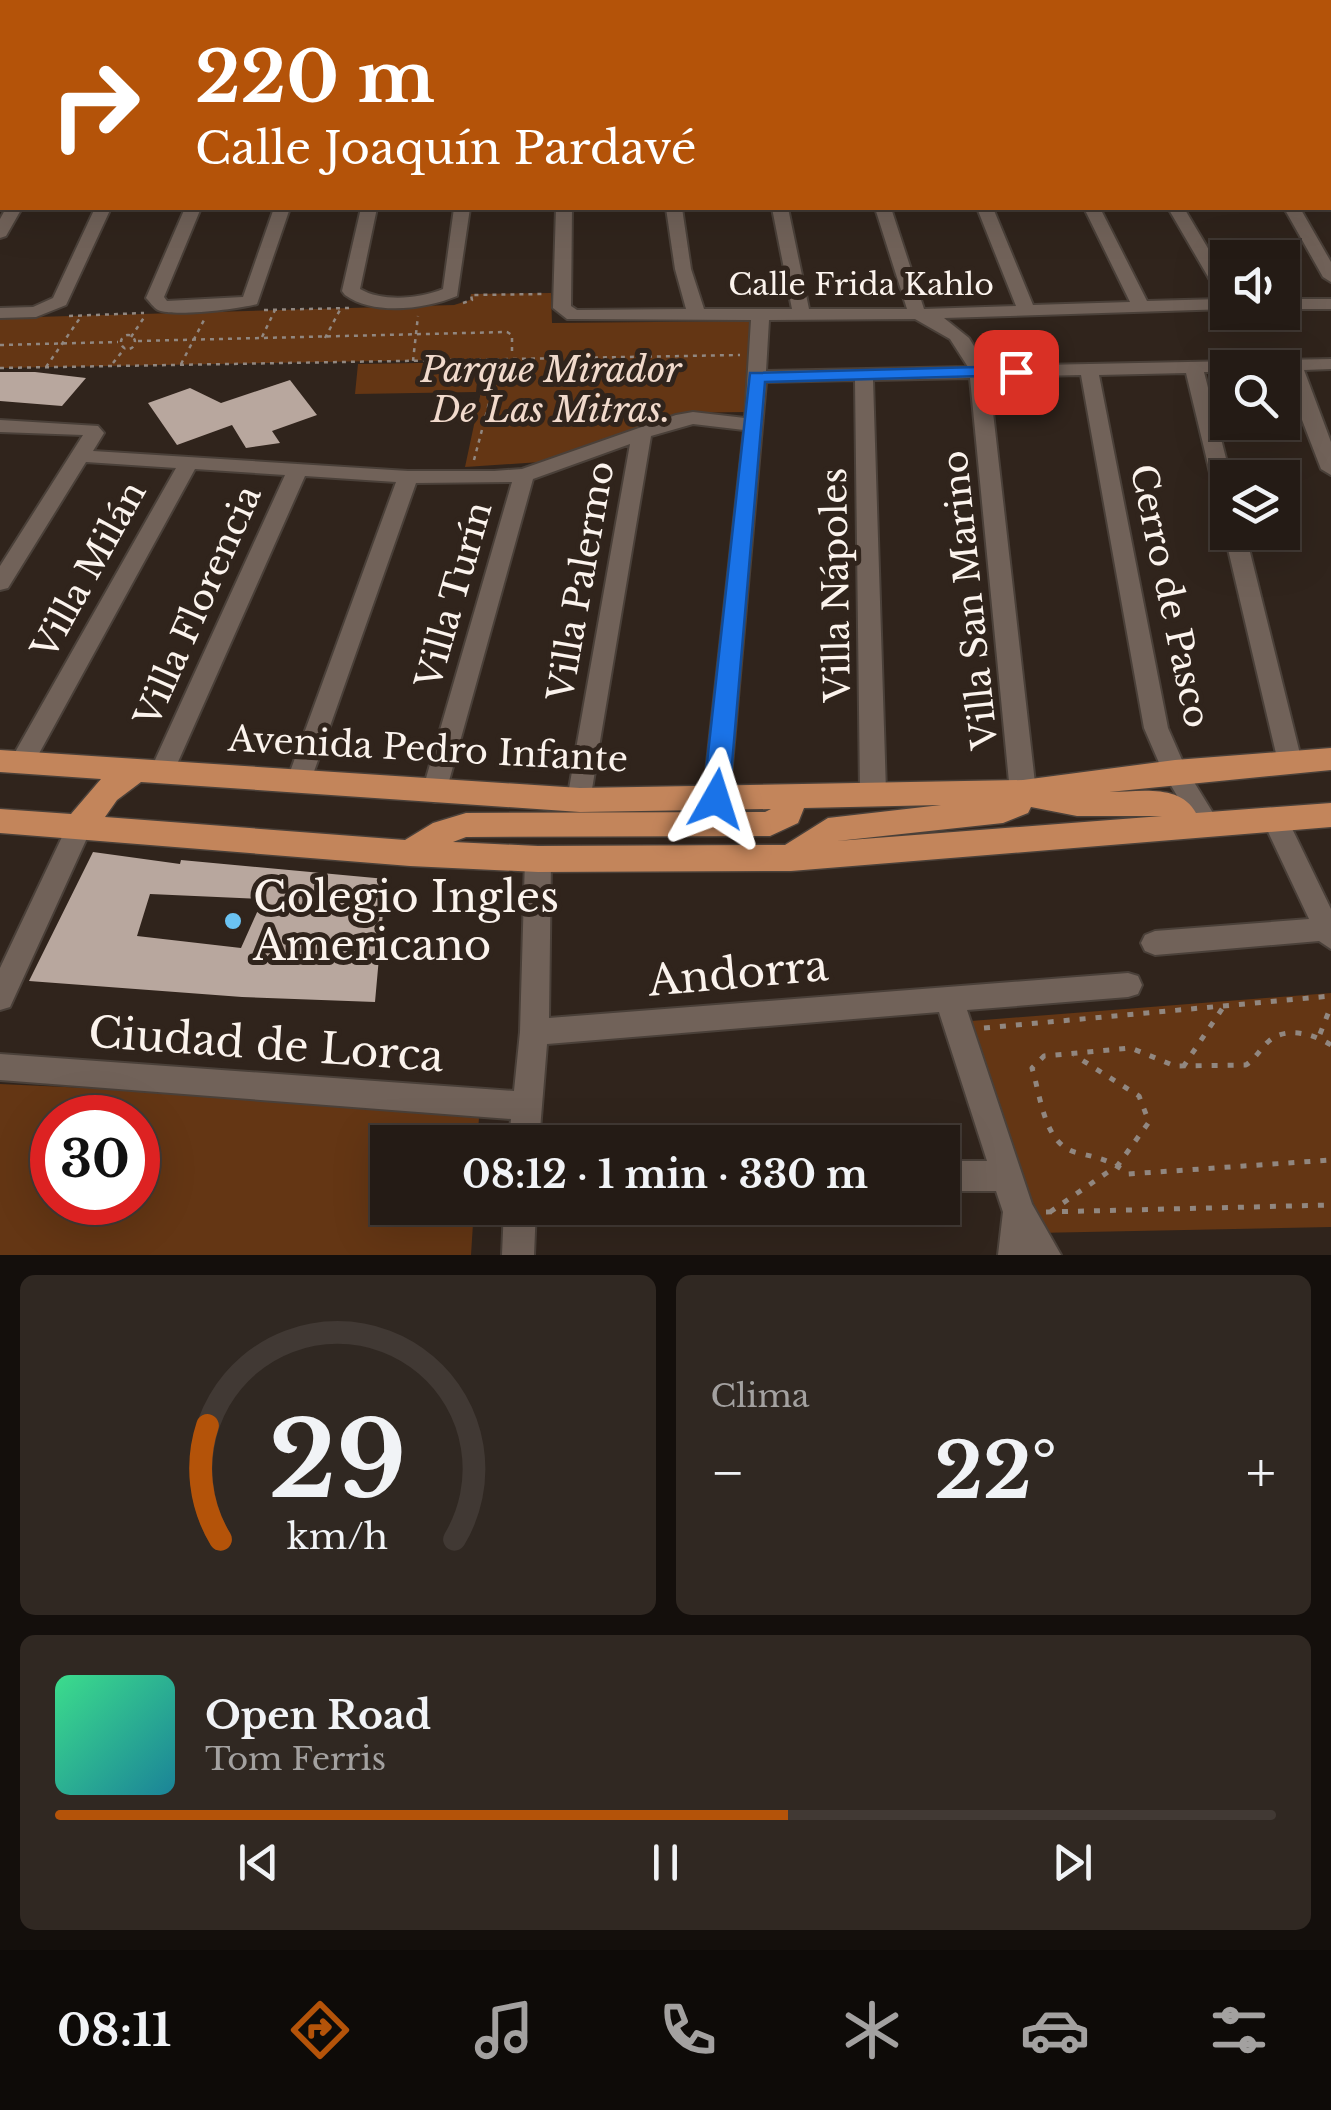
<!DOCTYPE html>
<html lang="es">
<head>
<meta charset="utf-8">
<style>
  body { margin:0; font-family:"Libre Baskerville",serif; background:#302822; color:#f1f3f6; height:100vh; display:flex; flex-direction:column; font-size:38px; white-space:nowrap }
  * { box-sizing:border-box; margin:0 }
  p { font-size:32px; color:#a3a1a0 }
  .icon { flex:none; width:55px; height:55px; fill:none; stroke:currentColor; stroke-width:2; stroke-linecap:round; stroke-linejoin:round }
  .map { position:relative; height:1255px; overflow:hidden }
  .drawer { display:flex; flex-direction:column; gap:20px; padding:20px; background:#140f0c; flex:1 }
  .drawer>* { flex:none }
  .banner { position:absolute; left:0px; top:0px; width:1332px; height:210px; box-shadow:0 10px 40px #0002,0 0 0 2px #413934; background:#b45309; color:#fff; overflow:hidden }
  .buttons { position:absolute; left:1210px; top:240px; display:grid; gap:20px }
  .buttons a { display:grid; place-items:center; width:90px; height:90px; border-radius:0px; background:#241b15; box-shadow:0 10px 40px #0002,0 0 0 2px #413934; font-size:50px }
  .speed { position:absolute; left:30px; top:1095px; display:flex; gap:20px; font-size:50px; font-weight:700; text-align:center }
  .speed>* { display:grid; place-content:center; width:130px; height:130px; border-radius:50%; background:#241b15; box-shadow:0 10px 40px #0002,0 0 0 2px #413934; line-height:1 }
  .speed .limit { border:15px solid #d22; background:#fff; color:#111 }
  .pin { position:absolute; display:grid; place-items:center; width:85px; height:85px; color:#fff; margin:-42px; border-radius:20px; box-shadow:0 5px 15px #0006 }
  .me { position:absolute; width:110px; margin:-55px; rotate:6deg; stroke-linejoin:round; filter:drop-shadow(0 0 8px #0008) }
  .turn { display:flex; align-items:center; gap:35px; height:210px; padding:0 30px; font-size:45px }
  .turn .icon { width:130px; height:130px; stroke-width:2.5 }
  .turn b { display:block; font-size:70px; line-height:85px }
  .big { font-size:75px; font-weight:700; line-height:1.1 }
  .drawer .card { flex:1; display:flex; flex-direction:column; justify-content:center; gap:15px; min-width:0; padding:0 35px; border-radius:15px; background:#302822 }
  .drawer .dial { align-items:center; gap:0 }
  .dial svg { height:260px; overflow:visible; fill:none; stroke:#413934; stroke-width:7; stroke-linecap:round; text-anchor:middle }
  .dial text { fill:#f1f3f6; stroke:none }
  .song { display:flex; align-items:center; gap:30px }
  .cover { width:120px; height:120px; border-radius:15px; background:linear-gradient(135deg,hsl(150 70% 55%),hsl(190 70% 35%)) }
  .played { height:10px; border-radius:5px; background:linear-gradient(90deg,#b45309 60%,#413934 60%) }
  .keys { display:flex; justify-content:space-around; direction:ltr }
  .heat { display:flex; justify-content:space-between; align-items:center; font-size:55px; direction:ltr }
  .drawer .tiles { flex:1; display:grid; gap:20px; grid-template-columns:1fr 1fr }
  .card:last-child { grid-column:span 2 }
  .trip { position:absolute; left:370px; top:1125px; width:590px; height:100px; border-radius:0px; background:#241b15; box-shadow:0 10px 40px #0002,0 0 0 2px #413934; font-weight:700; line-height:100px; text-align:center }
  .tab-bar { display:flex; height:160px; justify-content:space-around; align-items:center; background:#0e0b08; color:#a3a1a0 }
  .tab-bar .icon { width:70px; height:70px }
  .tab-bar .selected { color:#b45309 }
  .tab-bar b { font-size:45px; color:#f1f3f6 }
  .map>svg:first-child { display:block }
  .green { fill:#643614; fill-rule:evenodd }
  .building { fill:#b8a79e; fill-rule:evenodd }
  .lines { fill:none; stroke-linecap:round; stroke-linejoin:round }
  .minor-casing { stroke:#4a4039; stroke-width:4 }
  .major-casing { stroke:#4a4039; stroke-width:3 }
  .path-far1 { stroke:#918780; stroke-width:2.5; stroke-dasharray:4 5; stroke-linecap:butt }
  .path { stroke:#918780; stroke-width:5; stroke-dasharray:6 10; stroke-linecap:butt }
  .minor { fill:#716259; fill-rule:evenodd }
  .major { fill:#c3855b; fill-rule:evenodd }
  .route { fill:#1a73e8; stroke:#114b97; stroke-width:2.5 }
  .poi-dot { fill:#6bc3f2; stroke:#30241c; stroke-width:4 }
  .labels { text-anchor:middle; stroke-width:10; stroke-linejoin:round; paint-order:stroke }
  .far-street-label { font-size:30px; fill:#fbf3ed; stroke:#30241c }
  .park-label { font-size:35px; font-style:italic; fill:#f1dacc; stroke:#30241c }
  .street-label { font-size:35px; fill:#fbf3ed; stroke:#30241c }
  .near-poi-label { font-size:42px; fill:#fbf3ed; stroke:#30241c; text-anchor:start }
  .near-street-label { font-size:42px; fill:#fbf3ed; stroke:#30241c }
</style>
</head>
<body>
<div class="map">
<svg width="1331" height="1255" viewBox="0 0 1331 1255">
  <rect width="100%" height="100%" fill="#30241c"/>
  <path class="green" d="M551,293L552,323L754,321L746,412L677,413L555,461L465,467L488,359L0,368V318L454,305L470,300L471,294Z
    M479,362L476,392L355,394L358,364Z
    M1331,993V1227L1036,1233L971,1021Z
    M0,1084L480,1106L477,1142H388V1208H474L471,1255H0ZM52,1118H138V1202H52Z"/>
  <path class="building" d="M0,372H35L86,378L62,406L0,401Z
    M290,380L317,415L272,431L280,443L246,448L232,425L177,445L148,403L190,388L221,403Z
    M93,852L180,864L181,860L386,879L375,1002L242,997L29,981ZM150,894L263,899L241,948L137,936Z"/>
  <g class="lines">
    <g class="minor-casing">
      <path id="minor" d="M931,0H943L944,2H932Z
        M1087,0H1099V2H1087Z
        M1106,0H1126L1127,2H1107Z
        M1247,0H1278L1279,2H1248Z
        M1330,5H1331V13H1330Z
        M0,12H2V20H0Z
        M1330,37H1331V47H1330Z
        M1330,94H1331V102H1330Z
        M2,164V174L0,175V165Z
        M6,208H22L6,236L0,238V219Z
        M95,208H111L66,305L36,317L0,318V308L33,307L53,298Z
        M185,208H201L164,297L167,301L243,297L274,208H290L257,304C240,309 173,317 158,310C154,308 149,301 146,298Z
        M361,208H377L360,289C382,302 419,299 443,289L454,208H470L457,296C426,309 374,316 345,295L342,291Z
        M556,208H572L571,306L577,310L686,309L675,269L666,208H682L691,269L704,309H792L772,208H788L809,309H907L875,208H891L924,309L1016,306L977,208H993L1033,305L1130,302L1084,208H1100L1147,301L1221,299L1168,208H1184L1228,282V309L944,318L969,338L986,366L1331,359V369L1304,370L1331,442V475L1321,469L1282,368H1228V372H1204L1231,478H1228V512L1218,506L1186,373L1099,375L1168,728L1186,769L1221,826L1217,833L1208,836L1199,833L1163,772L1144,728L1081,375L989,377L1036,792L1032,799L1023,802L1014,799L1010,792L970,378L873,380L886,792L882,799L873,802L864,799L860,792L855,380L766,382L729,799L725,806L716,809L707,806L703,799L744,430L693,424L651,436L589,807L580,810L571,807L567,800L630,444L533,479L444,799L435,802L426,799L422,792L512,482L416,483L311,780L308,787H290L287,780L396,482L305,476L174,771L171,778H153L150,771L285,475L195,469L30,770H12L9,763L176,468L86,462L8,588L0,590V566L83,435L0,432V420L98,426L104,433L93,451L408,471H494L522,469L676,415L693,412L745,418L751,320L567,319L553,308ZM915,319L950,339L968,367L766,371L769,320Z
        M1284,208H1300L1331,262V282L1323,277Z
        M1282,299H1331V309H1282Z
        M1227,527L1228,532H1245L1302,762L1299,769H1281L1278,762L1224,532Z
        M1275,809L1284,812L1331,909V949L1319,941L1155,955L1145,951L1141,943L1145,935L1155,931L1309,919L1262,819L1266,812Z
        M79,817L88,820L92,827L10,1007L0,1010V968L70,820Z
        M538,848L547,852L551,859L549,1018L1128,973L1138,976L1142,985L1138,994L1128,997L967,1010L1032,1204L1061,1255H998L1003,1212L996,1191H942V1161H987L939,1012L547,1044L539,1142H509L511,1119L0,1080V1054L514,1091L520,1032L525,859L529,852Z
        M504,1208H536L534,1255H502Z"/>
    </g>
    <g class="major-casing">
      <path id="major" d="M1331,748V770L1109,792C1138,792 1180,783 1196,813L1331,803V827L791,871L538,872L410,866L0,833V809L71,814L101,779L0,772V750L580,788L1023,780L1175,760ZM141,782L580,812L771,809L765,812L466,813L433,823L405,840L105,817L117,800ZM941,805L828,818L785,845L538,846L453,842L466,837L770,836L798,823L804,808ZM1031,807L1077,816H1162L837,841L1003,823L1028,813Z"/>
    </g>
    <path class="path-far1" d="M463,303L472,300L471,295L543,294
      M264,310L349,308
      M69,316L144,313
      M121 342a7 7 0 1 1 14 0a7 7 0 1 1-14 0Z
      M131,337L145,316
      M262,337L275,310
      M325,338L341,308
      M138,341L507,332L512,335V355
      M0,345L118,342
      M413,361L418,316
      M113,363L125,348
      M181,364L204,320
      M46,367L80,318
      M0,368L740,355
      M474,460L501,358"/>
    <path class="path" d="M984,1028L1331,996
      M1320,1034L1331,1006
      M1331,1045C1314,1034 1286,1026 1269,1041C1260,1049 1256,1058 1246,1065L1175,1066L1131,1048L1044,1056L1032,1068C1041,1097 1044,1146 1078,1153C1099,1158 1111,1160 1128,1174L1331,1160
      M1183,1067L1224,1006
      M1046,1212L1331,1205
      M1050,1212L1118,1165L1149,1122L1139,1096L1074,1055"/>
    <use href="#minor" class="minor"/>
    <use href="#major" class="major"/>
  </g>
  <path class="route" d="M1016,366L1025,372L1022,375L765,382L729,799L725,806H707L703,799L750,373Z"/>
  <circle class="poi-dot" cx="233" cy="921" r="10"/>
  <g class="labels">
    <g class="far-street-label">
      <text x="861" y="295">Calle Frida Kahlo</text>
    </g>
    <g class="park-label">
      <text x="551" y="382">Parque Mirador<tspan x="551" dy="40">De Las Mitras.</tspan></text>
    </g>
    <g class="street-label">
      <text transform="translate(89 570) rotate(-61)" y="12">Villa Milán</text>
      <text transform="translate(581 581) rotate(-80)" y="12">Villa Palermo</text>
      <text transform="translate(836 585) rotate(-91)" y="12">Villa Nápoles</text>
      <text transform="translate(454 595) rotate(-74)" y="12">Villa Turín</text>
      <text transform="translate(1170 596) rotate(78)" y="12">Cerro de Pasco</text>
      <text transform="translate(970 600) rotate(-96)" y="12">Villa San Marino</text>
      <text transform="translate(198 606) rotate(-66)" y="12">Villa Florencia</text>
      <text transform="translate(428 749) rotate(3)" y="12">Avenida Pedro Infante</text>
    </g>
    <g class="near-poi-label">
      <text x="253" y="912">Colegio Ingles<tspan x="253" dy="48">Americano</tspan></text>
    </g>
    <g class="near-street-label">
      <text transform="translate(738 973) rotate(-5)" y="15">Andorra</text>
      <text transform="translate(266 1044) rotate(4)" y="15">Ciudad de Lorca</text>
    </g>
  </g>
</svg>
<div class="buttons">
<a><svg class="icon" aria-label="sound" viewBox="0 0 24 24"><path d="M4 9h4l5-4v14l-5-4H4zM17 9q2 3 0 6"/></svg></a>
<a><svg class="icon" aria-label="search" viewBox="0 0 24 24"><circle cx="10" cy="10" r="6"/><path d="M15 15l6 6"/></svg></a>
<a><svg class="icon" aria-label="layers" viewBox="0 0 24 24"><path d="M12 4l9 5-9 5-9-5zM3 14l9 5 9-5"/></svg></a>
</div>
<div class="speed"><div class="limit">30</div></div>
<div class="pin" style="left:1016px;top:372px;background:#d93025"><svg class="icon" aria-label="arrive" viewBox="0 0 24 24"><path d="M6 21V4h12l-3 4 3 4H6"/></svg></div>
<svg class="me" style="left:716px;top:799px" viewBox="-20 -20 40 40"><path d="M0-17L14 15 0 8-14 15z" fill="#1a73e8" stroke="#fff" stroke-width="4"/></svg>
<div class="trip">08:12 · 1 min · 330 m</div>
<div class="banner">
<div class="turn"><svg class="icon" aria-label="right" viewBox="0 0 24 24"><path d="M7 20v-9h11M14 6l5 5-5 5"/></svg><div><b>220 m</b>Calle Joaquín Pardavé</div></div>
</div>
</div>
<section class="drawer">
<div class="tiles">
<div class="card dial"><svg viewBox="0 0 100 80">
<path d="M14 69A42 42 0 1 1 86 69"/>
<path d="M14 69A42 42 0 0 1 10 34" stroke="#b45309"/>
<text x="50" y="56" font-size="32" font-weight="700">29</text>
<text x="50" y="72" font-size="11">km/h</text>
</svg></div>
<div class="card"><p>Clima</p>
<div class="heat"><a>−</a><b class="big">22°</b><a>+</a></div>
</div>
<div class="card">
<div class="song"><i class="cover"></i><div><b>Open Road</b><p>Tom Ferris</p></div></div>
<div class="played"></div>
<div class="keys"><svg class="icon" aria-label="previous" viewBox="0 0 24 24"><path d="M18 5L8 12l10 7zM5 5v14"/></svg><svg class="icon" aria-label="pause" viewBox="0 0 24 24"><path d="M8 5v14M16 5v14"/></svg><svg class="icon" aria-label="next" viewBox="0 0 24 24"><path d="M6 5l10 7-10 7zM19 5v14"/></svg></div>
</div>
</div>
</section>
<nav class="tab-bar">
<b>08:11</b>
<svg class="icon selected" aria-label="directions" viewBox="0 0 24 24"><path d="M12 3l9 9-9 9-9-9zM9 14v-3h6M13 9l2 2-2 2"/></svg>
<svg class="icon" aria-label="music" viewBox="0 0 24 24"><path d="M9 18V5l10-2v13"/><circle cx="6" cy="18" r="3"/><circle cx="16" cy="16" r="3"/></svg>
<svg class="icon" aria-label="phone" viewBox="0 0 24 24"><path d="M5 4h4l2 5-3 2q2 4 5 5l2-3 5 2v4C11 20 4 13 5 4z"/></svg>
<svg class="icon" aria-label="climate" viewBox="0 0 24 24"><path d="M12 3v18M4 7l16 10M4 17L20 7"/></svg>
<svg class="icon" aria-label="car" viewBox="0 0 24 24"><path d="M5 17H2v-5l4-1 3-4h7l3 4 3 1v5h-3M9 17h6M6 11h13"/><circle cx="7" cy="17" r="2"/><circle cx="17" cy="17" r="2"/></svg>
<svg class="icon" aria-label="filters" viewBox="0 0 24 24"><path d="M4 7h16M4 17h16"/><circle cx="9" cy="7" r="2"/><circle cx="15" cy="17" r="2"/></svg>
</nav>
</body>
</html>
